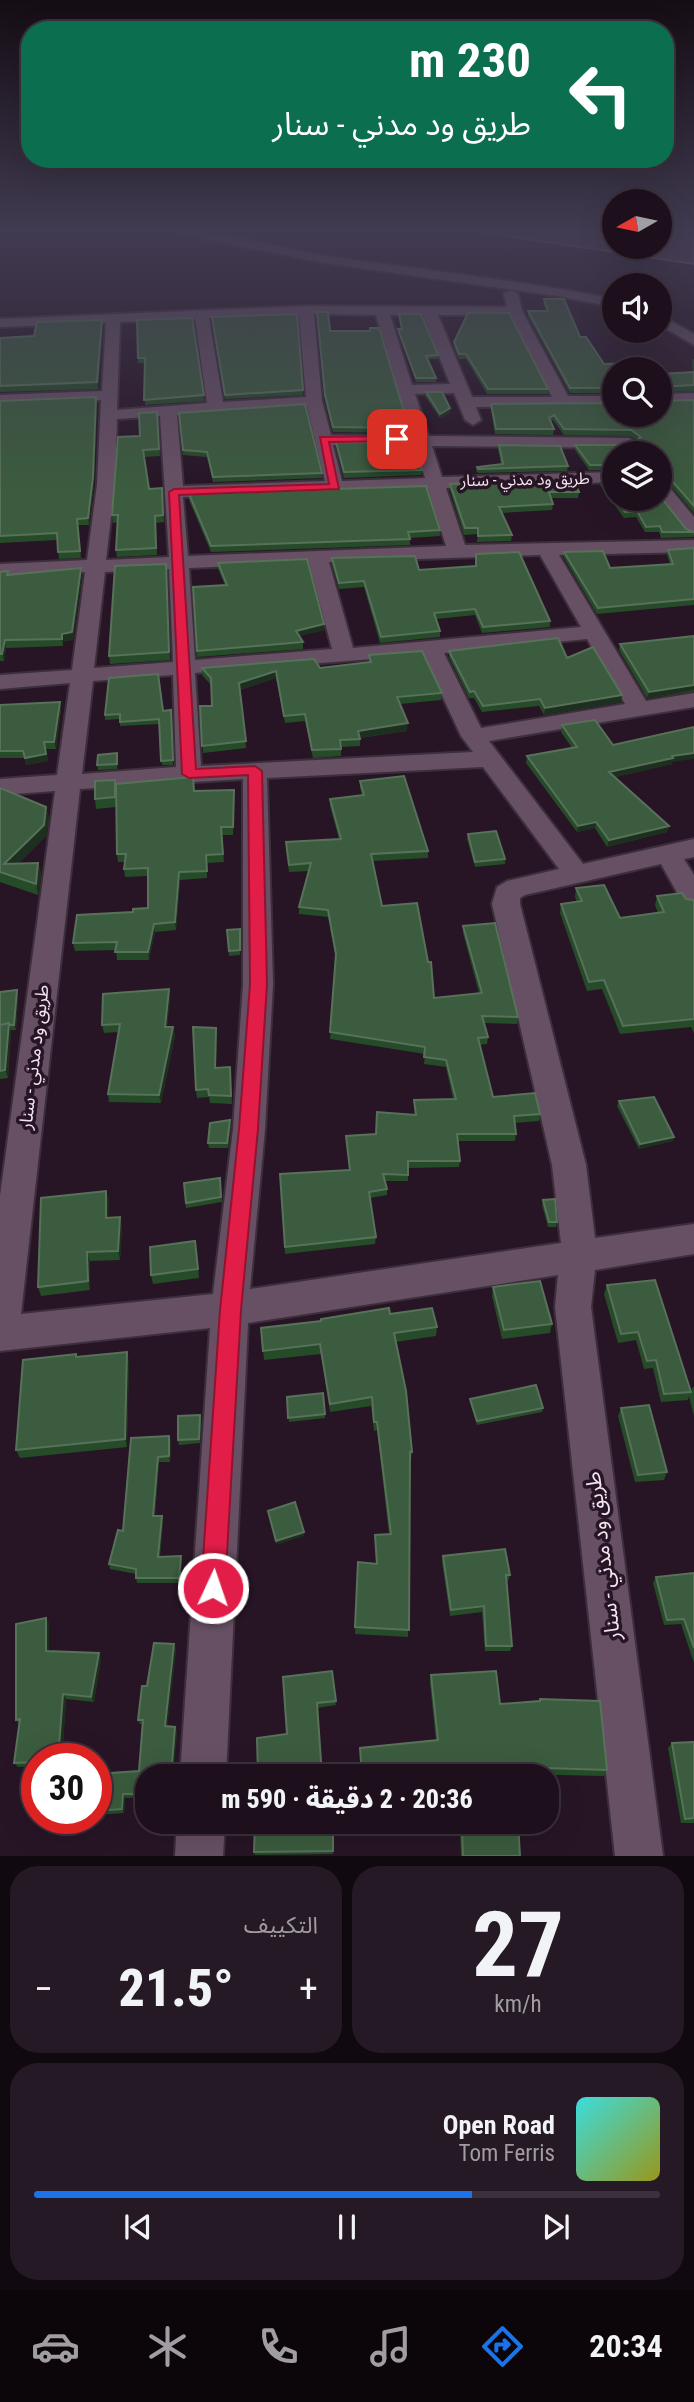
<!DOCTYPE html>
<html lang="ar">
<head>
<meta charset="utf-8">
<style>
  body { margin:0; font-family:"Roboto Condensed","Noto Sans Arabic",sans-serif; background:#251925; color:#f1f3f6; direction:rtl; height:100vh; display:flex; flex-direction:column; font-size:26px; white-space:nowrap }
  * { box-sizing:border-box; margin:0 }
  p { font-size:23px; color:#a09da3 }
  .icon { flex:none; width:38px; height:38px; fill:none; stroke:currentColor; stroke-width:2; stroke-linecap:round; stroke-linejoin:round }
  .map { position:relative; height:1856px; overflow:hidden; direction:ltr }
  .panel { display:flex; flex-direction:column; gap:10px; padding:10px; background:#10090f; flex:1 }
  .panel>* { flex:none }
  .banner { position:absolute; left:21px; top:21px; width:653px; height:147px; border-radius:28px; box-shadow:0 7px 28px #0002,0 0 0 2px #3b303b; direction:rtl; background:#0b6e4f; color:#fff; overflow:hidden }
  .needle { width:46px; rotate:261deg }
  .fabs { position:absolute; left:602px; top:189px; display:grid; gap:14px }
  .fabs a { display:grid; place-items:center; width:70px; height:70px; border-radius:50%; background:#1d101c; box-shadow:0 7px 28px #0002,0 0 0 2px #3b303b; font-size:35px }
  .speed { position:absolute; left:21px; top:1743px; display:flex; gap:14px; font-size:35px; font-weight:700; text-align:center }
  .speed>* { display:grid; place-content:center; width:91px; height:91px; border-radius:50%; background:#1d101c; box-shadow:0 7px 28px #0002,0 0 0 2px #3b303b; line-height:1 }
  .speed .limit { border:10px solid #d22; background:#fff; color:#111 }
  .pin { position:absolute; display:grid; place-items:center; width:60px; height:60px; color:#fff; margin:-30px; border-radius:14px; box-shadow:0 4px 10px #0006 }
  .me { position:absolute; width:77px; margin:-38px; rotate:3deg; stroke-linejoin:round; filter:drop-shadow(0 0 5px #0008) }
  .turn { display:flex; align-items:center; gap:24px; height:147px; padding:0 28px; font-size:32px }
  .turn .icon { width:91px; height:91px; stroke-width:2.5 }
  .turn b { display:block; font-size:49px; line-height:60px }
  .big { font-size:52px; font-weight:800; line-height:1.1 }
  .panel .card { flex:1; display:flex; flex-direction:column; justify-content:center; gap:10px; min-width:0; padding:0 24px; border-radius:28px; background:#251925 }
  .panel .dial { align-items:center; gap:0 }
  .dial b { font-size:91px; line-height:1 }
  .song { display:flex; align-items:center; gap:21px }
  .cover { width:84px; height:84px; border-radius:10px; background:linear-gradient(135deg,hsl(180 70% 55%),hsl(60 70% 35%)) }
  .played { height:7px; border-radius:4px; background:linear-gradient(90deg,#1a73e8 70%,#3b303b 70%) }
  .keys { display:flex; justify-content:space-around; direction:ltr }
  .heat { display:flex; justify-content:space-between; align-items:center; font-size:38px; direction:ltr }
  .panel .tiles { flex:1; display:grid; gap:10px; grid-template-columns:1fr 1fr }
  .card:last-child { grid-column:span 2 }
  .trip { position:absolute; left:135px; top:1764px; width:424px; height:70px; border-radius:28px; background:#1d101c; box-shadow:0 7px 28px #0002,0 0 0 2px #3b303b; font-weight:800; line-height:70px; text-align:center; direction:rtl }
  .menu { display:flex; height:112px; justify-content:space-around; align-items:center; background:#0c060b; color:#a09da3 }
  .menu .icon { width:49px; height:49px }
  .menu .active { color:#1a73e8 }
  .menu b { font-size:32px; color:#f1f3f6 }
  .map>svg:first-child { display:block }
  .water { fill:#643b60; stroke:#8f6e8b; stroke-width:2 }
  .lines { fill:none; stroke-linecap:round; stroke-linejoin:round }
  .street-casing { stroke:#3c2f3b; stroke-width:4 }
  .street { fill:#675064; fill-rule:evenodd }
  .wall { fill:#254b29 }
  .shaded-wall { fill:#1d2f1e }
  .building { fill:#3b5c3e; stroke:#58715a; stroke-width:2 }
  .route { fill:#e11d48; stroke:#92132f; stroke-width:2 }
  .labels { text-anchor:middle; stroke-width:7; stroke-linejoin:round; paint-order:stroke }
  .far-street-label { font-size:16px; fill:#f2e4f0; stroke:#271525 }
  .street-label { font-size:18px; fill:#f2e4f0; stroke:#271525 }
  .near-street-label { font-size:21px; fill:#f2e4f0; stroke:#271525 }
</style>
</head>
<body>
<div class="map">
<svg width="694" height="1856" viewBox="0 0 694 1856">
  <rect width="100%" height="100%" fill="#271525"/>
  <path class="water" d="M467,230H614V247H660V230H694V264Z"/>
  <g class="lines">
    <g class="street-casing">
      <path id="street" d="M174,230C226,230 276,248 327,256C423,270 519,280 614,299V307L558,296L324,263L180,234Z
        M511,290L518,294L522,311L568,396H614V406L476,407L481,420L473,425L465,420L454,393L415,394L429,436L629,438L638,443L629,448L432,446L442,477L614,472V482L446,488L465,545L694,540V552L559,555L646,701L694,693V707L489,741L583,864L694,839V857L684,859L694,875V907L684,905L661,864L525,895L520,898V904L586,1165L595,1238L694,1224V1254L595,1270L591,1307L663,1856H615L555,1307L558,1275L248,1323L226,1776H180L210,1328L0,1351V1196L55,791L0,795V779L57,775L70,683L0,689V675L72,670L85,572L0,576V564L87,560L97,484L101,400L0,405V395L102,391L106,323L0,327V319L306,306L507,307L504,294ZM314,314L376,315L412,436L331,435L322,401ZM299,315L306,397L223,402L209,318ZM390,315H423L450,384L412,385ZM438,315H510L552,397H472ZM195,319L207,403L117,410L120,322ZM307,406L325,481L183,486L177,415ZM160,416L169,557L106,560L115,484L117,419ZM333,445L415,446L425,478L342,481ZM428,489L446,546L188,556L183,497ZM540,555L581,627L353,648L329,562ZM309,563L332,649L195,660L189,568ZM169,569L173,662L94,668L105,572ZM587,639L625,704L481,728L444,653ZM423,655L461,736L473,752L201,766L195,673ZM173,675L176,767L82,774L93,681ZM483,767L559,869L507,881L497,887L492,904L552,1165L561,1243L250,1289L265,1129L273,984L267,778ZM243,779V984L233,1129L213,1294L21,1314L80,789Z
        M660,315L694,334V345L660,325Z
        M694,393V403L660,404V394Z
        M660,482L666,483L694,517V535L687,533L660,499Z
        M177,1822H225L223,1856H175Z"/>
    </g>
    <use href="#street" class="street"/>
  </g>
  <path class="wall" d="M544,299L604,364L614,369V395V393H570L528,316V311H546L543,303Z
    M317,312L330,331L409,428L408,433L333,432L325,401Z
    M297,314L303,395L225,399L212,322Z
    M399,314L438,355V359H427L436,378V382H416L398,333V329H401Z
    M192,318L204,401L145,405V363H138V358Z
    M102,320L103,326L98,389L0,392V338L34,336Z
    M454,342L548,389V394H487L466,359H459L454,347Z
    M693,359H694V391L660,392V374L693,372L692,364Z
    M426,392L450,413L440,418L425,396Z
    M96,397L97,403L94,484L89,525H78L81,558L59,559L57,540L0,543V401Z
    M694,400V513L666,480L614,453V470H589L575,450V445H631L637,440L630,436L564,435L553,420L550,422L554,429L553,435L495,434L491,410V404L614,403Z
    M157,412L160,456L144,457L149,489L162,488L164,522L156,523L157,555L117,557L116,550L118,522L113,523L112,515L140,436Z
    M179,413L322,473V478L213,482L207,457L183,455Z
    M336,442L422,470L421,475L344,478L336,448Z
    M499,445L568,466L567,471L478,473L476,471L477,467L501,464L498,449Z
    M601,480L686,529L694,532L693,537L661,538L659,532H645L636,517L624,518L600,485Z
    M450,484L579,492L578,498H551L553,504L552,510L501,513L512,535L511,541L477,542L478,534L464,535L450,490Z
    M189,494L440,530V536L410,538V545L211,552L189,500Z
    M694,548V605L597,614L564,558V552L610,568L670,564L667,555L668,550Z
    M332,558L419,570L475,566L550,621V627L482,633L475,615L436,619L440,631V637L380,643L364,587L339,589L332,565Z
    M218,563L324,624V630L299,636L303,642V649L197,657L193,587L225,585L218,569Z
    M166,564L170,660L110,664L109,656Z
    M0,572L9,575H82L73,640L63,641V646L6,648L4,661H0Z
    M694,636V691L647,698L619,650L620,644Z
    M449,651L567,658L622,695L621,702L544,715L539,706L482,712L474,698H469L449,657Z
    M369,655L442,693L441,700L400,704L407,731L360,738V746L341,747V756L313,758L305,721L285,723L276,678L240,690L246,748L203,753L200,706H212L211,685L202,675V668H320L369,662Z
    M0,705L61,709L56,749H46L48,761L26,765L25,758H0Z
    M163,711L172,715L173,765H162L159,724L120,726V719L105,720V715Z
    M562,725L613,745L672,762V764L615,777L669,826L667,832L607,847L595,828L577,832L526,763L527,756L572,748L561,732Z
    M118,758L117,769L98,770L97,765Z
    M115,780L116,784L194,791L234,798L233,835H222L224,862L207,863V878L180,880L176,930L155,932L149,960H117L116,950L75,951L73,943L133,912L148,908V876L125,877L124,869L125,862H118L117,854L116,807L96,809L95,799Z
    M360,781L428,851V858L373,861L382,906L434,998L479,993L463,933V926L518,1017L517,1024L484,1023L488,1037L487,1044L479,1045L493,1097L540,1114L539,1121L514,1123L516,1134L515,1141H458L460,1161L459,1167L408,1168V1181H385L387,1189V1195L370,1198L376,1237L375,1244L285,1254L280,1174L349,1170L346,1136L376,1134L415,1115L414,1100L453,1099L446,1067L424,1064L425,1054L330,1039L336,959L328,917L299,914V907L309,871L289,872L286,849L339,839L330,806V799L362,795L360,788Z
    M0,788L46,807L49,818L46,836L18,864L38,863L41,874L38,895L0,882Z
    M468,834L505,859V864L475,867L467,839Z
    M576,888L620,918L658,913L655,905L657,896L686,899L694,902V1033L691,1027L620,1034L602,989L587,991L560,913L561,904L577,902L575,897Z
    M240,929V955L229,956L227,930Z
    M169,989L170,997L167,1027H173L175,1036L161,1103L109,1102L108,1094L119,1032L104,1033L102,1025Z
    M17,990L18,995L16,1030H11L8,1078L0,1079V992Z
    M216,1028V1068L230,1067L232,1104L210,1103L209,1097L197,1098L196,1090Z
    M619,1101L674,1137L673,1141L639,1149L617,1106Z
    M231,1125L228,1148H209L208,1143Z
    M220,1178L222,1202L186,1208L184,1183Z
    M109,1200L108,1217L122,1226L120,1260L90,1261V1290L41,1296L38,1287Z
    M543,1200L557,1222L556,1227H548L542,1205Z
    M197,1250L199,1278L153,1284L151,1275Z
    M607,1285L691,1391L693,1387H694V1416L689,1396L688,1400L661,1402L653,1368L644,1369L636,1340L618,1343L604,1294Z
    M493,1287L552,1324L550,1333L502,1339L492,1296Z
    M390,1314L437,1327L436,1336L396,1342L412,1452L411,1460L410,1461L408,1637L355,1634L358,1562L376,1563L375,1535L389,1534L377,1430L374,1431L371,1406L330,1412L321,1354L264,1360L261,1328Z
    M77,1357L129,1361L127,1447L20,1458L16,1450Z
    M323,1393L325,1418L289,1422L287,1397Z
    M470,1399L543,1408L542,1412L477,1425L470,1403Z
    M621,1408L667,1472L664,1480L635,1482L618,1416Z
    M200,1415L201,1419L200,1443L179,1445L178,1440Z
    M169,1436L171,1441L170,1462H159L155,1516H162L163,1521L160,1557L182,1561L180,1583H137L136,1578V1574L110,1569L109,1564L123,1531L131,1438Z
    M443,1556L510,1575L508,1581H507L512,1646L510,1651H485L482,1612L450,1616L442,1562Z
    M694,1573V1663L681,1624L664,1625L653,1583L656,1577Z
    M49,1623V1651L101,1659L94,1702L66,1699L62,1759H37V1766L18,1767L14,1763L19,1724L16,1720Z
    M174,1644L176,1649L167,1727H175L177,1731L173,1776H147V1797L125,1798L124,1813L96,1815V1774L139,1771L143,1724H140L138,1720L147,1686Z
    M332,1671L336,1705L317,1708L287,1734Z
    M431,1675L500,1704L539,1702L540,1699L607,1770L604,1776L514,1774V1776H362L360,1748L436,1741L430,1683Z
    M694,1742V1823H681L668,1748L672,1743Z
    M333,1822V1854L255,1855L254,1852Z
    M418,1822H518L520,1856H461L460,1835L419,1834Z"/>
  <path class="shaded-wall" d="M102,320L103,326L98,389L97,382Z
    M96,397L97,403L94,484L89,525L88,518Z
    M450,408V413L440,418V414Z
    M667,475L666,480L660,482V476Z
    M81,568L82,575L73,640L63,641V646L62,634Z
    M324,624V630L296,637V631Z
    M5,640L6,648L4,661L2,654Z
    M276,671V678L240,690L239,683Z
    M694,685V690L647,698L649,692Z
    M622,695L621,702L544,715L545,708Z
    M60,702L61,709L56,749L54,742Z
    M408,723L407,731L358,738V731Z
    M694,753V759L672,762V764L608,779L609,772L672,756Z
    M46,754L48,761L26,765L25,758Z
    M46,807L49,818L46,836L7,875L4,864Z
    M596,822L595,828L577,832L578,826Z
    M669,826L667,832L607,847L609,840Z
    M38,863L41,874L38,895L36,884Z
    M179,872L180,880L176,930L175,922Z
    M154,924L155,932L149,960L148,952Z
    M169,989L170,997L166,1035L165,1027Z
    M17,990L18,995L16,1030L14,1025Z
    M9,1023L11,1031L8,1078L5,1070Z
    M173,1027L175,1036L161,1103L159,1095Z
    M216,1028L217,1036L216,1077L215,1068Z
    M674,1137L673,1141L639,1149L640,1144Z
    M106,1191L109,1200L108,1227L106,1218Z
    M120,1217L122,1226L120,1260L118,1251Z
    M87,1252L90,1261V1290L88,1281Z
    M127,1352L129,1361L127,1447L125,1439Z
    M169,1436L171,1441L170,1462L169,1456Z
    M158,1457L159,1462L154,1521L153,1516Z
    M162,1516L163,1521L159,1562L158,1557Z
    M304,1532V1536L276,1545V1541Z
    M181,1556L182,1561L180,1583L179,1578Z
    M46,1618L49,1623V1656L46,1651Z
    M174,1644L176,1649L167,1731L165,1726Z
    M99,1653L101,1659L94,1702L91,1697Z
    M63,1694L66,1699L62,1759H58Z
    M175,1727L177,1731L173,1776H171Z
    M123,1794L125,1798L124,1813L122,1809Z"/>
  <path class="building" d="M544,299H564L580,337H586L604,364L630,363L635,369H614V388H570L528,311H548Z
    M317,312H328L330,331H370V328H379L409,428L333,427L325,395Z
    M468,313H509L548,389H488L466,354H459L454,342Z
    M297,314L303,390L225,395L212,317Z
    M399,314H421L438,355L426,356L436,378H416L398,329H402Z
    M192,318L204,395L144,400L145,358H138L137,320Z
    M102,320L97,382L0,386V338L34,336L37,322Z
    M694,372V385L660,387V374Z
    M426,392H442L450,408L440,414Z
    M96,397L93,477L88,518L77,519L80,551L58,552L57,533L0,536V401Z
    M660,400L661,401L694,400V506L667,475L660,476V453H614V465H590L575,445H631L641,437L631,430L564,429L554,415L549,418L554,429H496L491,404L614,403V415H660Z
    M305,404L322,473L213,477L207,452L183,450L179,413Z
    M157,412L159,449L143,450L149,489L162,488L163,515L155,516L156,548L116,550L118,515H112L118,437L140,436L139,413Z
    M336,442L413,443L422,470L344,472Z
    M499,445L560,446L568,466L478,469L477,467L503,464Z
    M614,479V498L601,480Z
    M574,480L579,492H549L553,504L499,507L512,535L478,536V528H465L450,484Z
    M426,486L440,530L408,532L410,539L211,546L189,494Z
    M660,496L686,529L694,532H662L660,526L646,527L637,511L625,512L615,499H660Z
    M694,548V599L598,608L564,552L603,551L610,568L673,564L668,550Z
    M519,552L550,621L483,627L475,609L434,613L440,631L381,637L364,581L339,583L332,558L415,556L419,570L476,566V554Z
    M307,559L324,624L296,631L303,642L197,651L193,587L227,585L218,563Z
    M166,564L169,652L109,656L115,566Z
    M81,568L72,632L62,634V639L5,640L2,654H0V572L8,571L7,575Z
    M694,636V685L649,692L620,644Z
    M558,638L567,658L593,647L622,695L545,708L540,699L483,706L474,691L470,692L449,651Z
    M422,651L442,693L397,697L408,723L358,731L360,739L340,740L341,749L312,750L305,714L284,716L276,671L239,683L246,741L202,746L200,706H212L211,678L202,668L314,659L320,668L371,662L369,655Z
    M158,674L163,711L171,710L173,760L161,761L159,719L120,722V714L105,715L109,678Z
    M60,702L54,742H44L46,754L25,758L23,751H0V705Z
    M595,720L613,745L694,727V753L672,756L673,758L609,772L669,826L609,840L596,822L578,826L527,756L577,747L562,725Z
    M117,753V764L97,765L98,755Z
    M404,776L428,851L371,854L382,906L417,903L428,962H431L434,998L482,993L463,926L495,923L518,1017L482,1016L488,1037L478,1038L493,1097L535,1093L540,1114L514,1116L516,1134H457L460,1161H408V1175L383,1174L387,1189L369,1192L376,1237L285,1247L280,1174L350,1170L346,1136L376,1134L377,1112L416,1115L414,1100L456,1099L446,1060L424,1057L425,1047L330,1032L336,954L328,910L299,907L311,863L289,865L286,842L341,839L330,799L364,795L360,781Z
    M193,777L194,791L234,790L233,827H221L223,854L206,855L207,871L179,872L175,922L154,924L148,952H115L117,942L73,943L77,915L133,912V909L148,908V868L124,869L126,854H117L116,784Z
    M115,780V797L95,799V781Z
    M0,788L46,807L44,825L4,864L38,863L36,884L0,872Z
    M496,831L505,859L475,862L468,834Z
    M604,885L620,918L664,912L657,896L682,893L686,899L693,900L694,902V1019L623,1026L604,980L589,982L561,904L582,901L576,888Z
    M240,929V950L229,951L227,930Z
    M169,989L165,1027H173L159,1095L108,1094L120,1024L102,1025L103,994Z
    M17,990L14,1025H9V1023L0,1025V992Z
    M9,1023L5,1070L0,1071V1025Z
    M193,1027L216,1028L215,1068L230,1067L231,1096L209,1095L208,1089L196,1090Z
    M654,1097L674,1137L640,1144L619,1101Z
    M230,1120L227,1143H208L210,1123Z
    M220,1178L221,1197L186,1203L184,1183Z
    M106,1191V1218L120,1217L118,1251L87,1252L88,1281L38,1287L41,1198Z
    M555,1199L557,1222H549L543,1200Z
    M195,1241L198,1269L151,1275L150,1247Z
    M655,1280L691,1392L664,1394L656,1360L647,1361L638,1332L621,1334L607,1285Z
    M540,1281L552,1324L504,1330L493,1287Z
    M389,1308L390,1314L432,1308L437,1327L394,1333L406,1391L412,1452H410L409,1630L355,1627L358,1562L377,1564L375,1535L391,1534L377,1422H374L372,1397L330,1404L320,1344L263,1351L261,1328L321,1321V1319Z
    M127,1352L125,1439L16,1450L23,1360L76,1354V1357Z
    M536,1385L543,1408L477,1421L470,1399Z
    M323,1393L325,1414L288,1418L287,1397Z
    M649,1405L667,1472L638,1475L621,1408Z
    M200,1415L199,1439L178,1440V1416Z
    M169,1436V1456L158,1457L153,1516H162L158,1557L181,1556L179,1578H136V1569L109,1564L118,1530L123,1531L131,1438Z
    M295,1502L304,1532L276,1541L268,1511Z
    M505,1549L510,1575H506L512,1646H486L484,1606L451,1610L443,1556Z
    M694,1573V1648L684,1619L667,1620L656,1577Z
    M46,1618V1651L99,1653L91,1697L63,1694L58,1759H37V1762L14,1763L20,1719L16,1720V1624Z
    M154,1643L174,1644L165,1726L175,1727L171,1776H147V1794H123L122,1809L96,1811V1774L139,1771L143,1720H138L142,1686H147Z
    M332,1671L336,1701L317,1703L322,1776H258L257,1738L287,1734L283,1677Z
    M496,1671L500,1704L540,1701V1699L600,1701L607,1770L514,1767V1776H362L360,1748L438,1740L431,1675Z
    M694,1742V1818L685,1819L672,1743Z
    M255,1822H333V1851L254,1852Z
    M420,1822H518L520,1856H463L462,1830L420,1829Z"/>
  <linearGradient id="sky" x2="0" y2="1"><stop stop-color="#150c14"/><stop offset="0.47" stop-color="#413b51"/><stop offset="1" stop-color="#413b51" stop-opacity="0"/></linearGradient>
  <rect width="694" height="490" fill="url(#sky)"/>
  <path class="route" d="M397,436L400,437V441L329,442L339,489L179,495L196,769L255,766L262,771L267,984L258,1129L241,1310L225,1588L222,1596L213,1600L205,1596L201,1588L220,1310L239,1129L250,984L248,775L189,778L182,774L169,492L174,489L329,484L320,437Z"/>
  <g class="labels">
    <g class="far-street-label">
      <text transform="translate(525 479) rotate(-1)" y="6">طريق ود مدني - سنار</text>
    </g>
    <g class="street-label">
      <text transform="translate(34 1057) rotate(-83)" y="6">طريق ود مدني - سنار</text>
    </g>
    <g class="near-street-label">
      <text transform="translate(603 1556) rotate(-97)" y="7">طريق ود مدني - سنار</text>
    </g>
  </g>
</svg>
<div class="fabs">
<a><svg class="needle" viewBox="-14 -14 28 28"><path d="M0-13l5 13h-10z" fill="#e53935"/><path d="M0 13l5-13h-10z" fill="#a09da3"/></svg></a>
<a><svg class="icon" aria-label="sound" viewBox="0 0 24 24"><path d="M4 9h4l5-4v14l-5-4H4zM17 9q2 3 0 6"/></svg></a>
<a><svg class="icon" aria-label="search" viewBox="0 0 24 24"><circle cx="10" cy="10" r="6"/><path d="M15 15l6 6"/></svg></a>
<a><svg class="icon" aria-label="layers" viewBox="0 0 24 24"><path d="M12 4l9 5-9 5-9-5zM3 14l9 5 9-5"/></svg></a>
</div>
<div class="speed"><div class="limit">30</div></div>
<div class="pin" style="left:397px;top:439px;background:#d93025"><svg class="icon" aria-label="arrive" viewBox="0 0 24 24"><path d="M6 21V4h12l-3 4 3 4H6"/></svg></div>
<svg class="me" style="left:213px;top:1588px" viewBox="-20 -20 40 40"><circle r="17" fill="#e11d48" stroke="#fff" stroke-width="3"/><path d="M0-11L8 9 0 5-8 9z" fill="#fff"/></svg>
<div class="trip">20:36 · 2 دقيقة · 590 m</div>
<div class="banner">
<div class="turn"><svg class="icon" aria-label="left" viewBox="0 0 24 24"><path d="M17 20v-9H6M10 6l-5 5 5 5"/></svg><div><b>230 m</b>طريق ود مدني - سنار</div></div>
</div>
</div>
<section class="panel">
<div class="tiles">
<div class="card dial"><b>27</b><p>km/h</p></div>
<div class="card"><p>التكييف</p>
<div class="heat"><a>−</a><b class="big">21.5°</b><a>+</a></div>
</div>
<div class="card">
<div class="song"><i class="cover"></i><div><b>Open Road</b><p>Tom Ferris</p></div></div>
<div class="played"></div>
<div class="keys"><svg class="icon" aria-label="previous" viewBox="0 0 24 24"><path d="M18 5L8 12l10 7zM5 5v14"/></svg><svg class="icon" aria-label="pause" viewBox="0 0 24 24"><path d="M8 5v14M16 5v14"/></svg><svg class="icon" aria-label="next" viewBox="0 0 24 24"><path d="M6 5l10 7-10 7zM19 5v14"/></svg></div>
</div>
</div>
</section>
<nav class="menu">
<b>20:34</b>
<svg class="icon active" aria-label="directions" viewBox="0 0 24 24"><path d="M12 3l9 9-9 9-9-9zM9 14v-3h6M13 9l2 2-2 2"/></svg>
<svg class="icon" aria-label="music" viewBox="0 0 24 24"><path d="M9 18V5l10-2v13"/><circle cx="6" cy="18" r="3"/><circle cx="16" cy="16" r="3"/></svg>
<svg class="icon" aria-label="phone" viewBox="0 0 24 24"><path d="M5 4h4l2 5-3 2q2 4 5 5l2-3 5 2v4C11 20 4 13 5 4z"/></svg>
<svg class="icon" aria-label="climate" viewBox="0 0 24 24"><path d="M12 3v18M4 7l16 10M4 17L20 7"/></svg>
<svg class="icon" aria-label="car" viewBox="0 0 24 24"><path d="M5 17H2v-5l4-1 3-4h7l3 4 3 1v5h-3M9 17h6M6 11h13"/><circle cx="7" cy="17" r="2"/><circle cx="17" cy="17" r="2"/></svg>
</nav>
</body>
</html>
